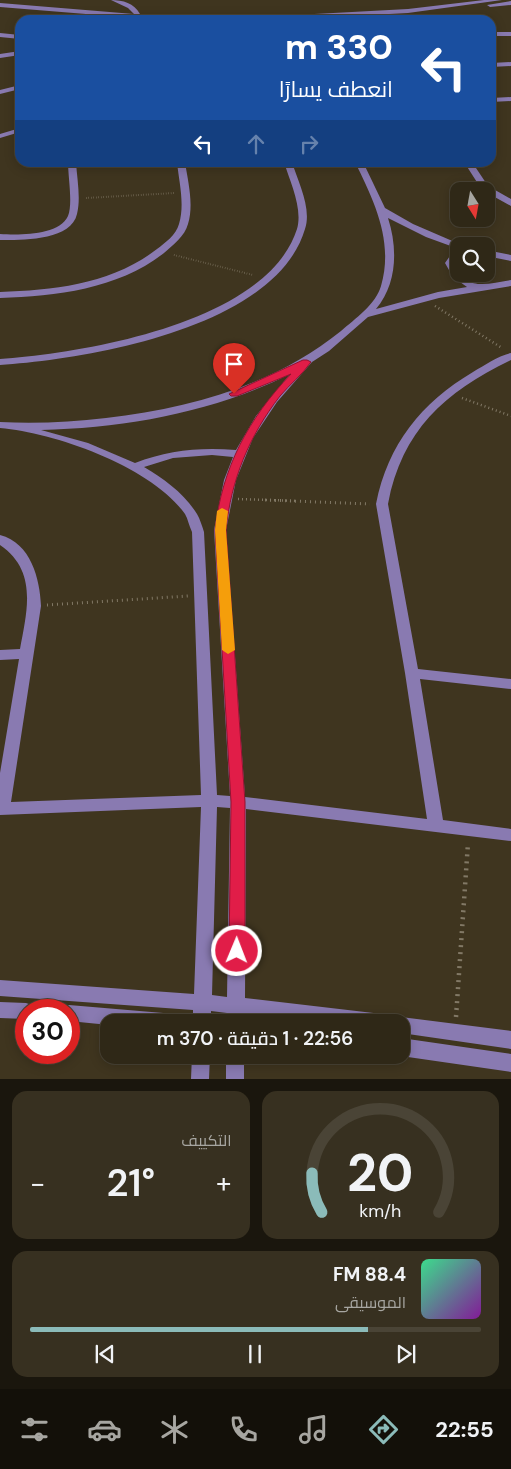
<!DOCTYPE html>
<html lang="ar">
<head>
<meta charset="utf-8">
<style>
  body { margin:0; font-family:"DM Sans",Cairo,sans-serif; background:#373020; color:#f1f3f6; direction:rtl; height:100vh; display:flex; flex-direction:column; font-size:19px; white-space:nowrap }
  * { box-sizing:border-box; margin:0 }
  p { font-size:16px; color:#a7a6a1 }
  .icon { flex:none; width:28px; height:28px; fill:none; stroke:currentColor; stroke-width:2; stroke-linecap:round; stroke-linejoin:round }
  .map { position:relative; height:1079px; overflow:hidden; direction:ltr }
  .details { display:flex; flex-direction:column; gap:12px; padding:12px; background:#1a160d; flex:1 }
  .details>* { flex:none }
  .top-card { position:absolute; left:15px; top:15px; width:481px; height:152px; border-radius:15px; box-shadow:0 2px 12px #0003,0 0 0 1px #4a4436; direction:rtl; background:#1a4fa0; color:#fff; overflow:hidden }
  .needle { width:32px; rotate:169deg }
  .buttons { position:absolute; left:450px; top:182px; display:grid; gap:10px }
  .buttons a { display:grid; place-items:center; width:45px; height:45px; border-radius:10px; background:#2f2817; box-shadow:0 2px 12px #0003,0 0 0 1px #4a4436; font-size:25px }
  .speed { position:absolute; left:15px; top:999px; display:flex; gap:10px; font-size:25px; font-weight:700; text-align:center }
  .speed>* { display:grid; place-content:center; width:65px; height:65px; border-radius:50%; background:#2f2817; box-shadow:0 2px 12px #0003,0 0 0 1px #4a4436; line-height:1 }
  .speed .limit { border:8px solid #d22; background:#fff; color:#111 }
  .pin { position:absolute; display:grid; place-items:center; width:42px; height:42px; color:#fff; margin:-51px -21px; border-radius:50% 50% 50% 0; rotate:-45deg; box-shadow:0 0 5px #0007 }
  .pin .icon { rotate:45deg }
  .me { position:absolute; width:55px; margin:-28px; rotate:1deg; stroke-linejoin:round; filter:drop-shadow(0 0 4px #0008) }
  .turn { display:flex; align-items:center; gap:18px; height:105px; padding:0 20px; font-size:22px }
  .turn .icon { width:65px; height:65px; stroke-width:2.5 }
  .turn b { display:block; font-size:35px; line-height:42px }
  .lanes { display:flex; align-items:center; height:48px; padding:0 20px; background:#0003; justify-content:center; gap:25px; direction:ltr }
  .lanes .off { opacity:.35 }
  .big { font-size:38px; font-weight:600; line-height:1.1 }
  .details .tile { flex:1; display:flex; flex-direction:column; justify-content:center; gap:8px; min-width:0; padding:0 18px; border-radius:15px; background:#373020 }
  .details .dial { align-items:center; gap:0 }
  .dial svg { height:130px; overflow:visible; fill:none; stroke:#4a4436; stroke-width:7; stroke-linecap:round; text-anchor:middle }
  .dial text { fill:#f1f3f6; stroke:none }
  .song { display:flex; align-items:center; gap:15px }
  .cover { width:60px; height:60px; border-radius:8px; background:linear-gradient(135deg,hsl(150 70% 55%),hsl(290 70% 35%)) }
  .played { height:5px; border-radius:2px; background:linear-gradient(90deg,#8bbbb9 75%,#4a4436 75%) }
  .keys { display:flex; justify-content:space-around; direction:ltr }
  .heat { display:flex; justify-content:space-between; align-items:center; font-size:28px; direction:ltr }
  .details .tiles { flex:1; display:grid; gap:12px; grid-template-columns:1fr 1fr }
  .tile:last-child { grid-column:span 2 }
  .trip { position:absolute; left:100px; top:1014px; width:310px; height:50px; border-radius:15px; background:#2f2817; box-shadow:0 2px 12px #0003,0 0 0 1px #4a4436; font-weight:600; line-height:50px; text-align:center; direction:rtl }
  .menu { display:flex; height:80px; justify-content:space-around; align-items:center; background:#131009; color:#a7a6a1 }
  .menu .icon { width:35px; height:35px }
  .menu .current { color:#8bbbb9 }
  .menu b { font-size:22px; color:#f1f3f6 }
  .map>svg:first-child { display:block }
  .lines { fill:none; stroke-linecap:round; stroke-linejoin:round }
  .path-far3 { stroke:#827966; stroke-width:2; stroke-dasharray:0.5 2; stroke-linecap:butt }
  .path-far2 { stroke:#827966; stroke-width:2.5; stroke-dasharray:1 3; stroke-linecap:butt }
  .path-far1 { stroke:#827966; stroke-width:3; stroke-dasharray:1 4; stroke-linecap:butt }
  .path { stroke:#827966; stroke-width:4.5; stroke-dasharray:2 5; stroke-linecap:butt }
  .minor { fill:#897ab1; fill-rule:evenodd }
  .route { fill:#e11d48; stroke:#92132f }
  .slow { fill:#f59e0b }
</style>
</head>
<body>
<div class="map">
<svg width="511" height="1079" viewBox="0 0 511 1079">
  <rect width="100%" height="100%" fill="#3f351f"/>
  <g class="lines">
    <path class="path-far3" d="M192,167L272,162
      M86,198L175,193
      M174,255L253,275"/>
    <path class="path-far2" d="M435,306L502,348
      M462,398L511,416
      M238,499L298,501"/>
    <path class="path-far1" d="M265,500L370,504
      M47,605L188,596"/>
    <path class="path" d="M456,1017L468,843"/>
    <path class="minor" d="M111,0C123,0 134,3 140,14L277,16L408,9L484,0H502L408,13L277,20L142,18V20H136L135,18L0,7V3L134,14L128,8Z
      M511,1V5L490,7L487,5Z
      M491,32H511V36H491Z
      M0,33L20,35V39L0,37Z
      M20,51V55L0,58V54Z
      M511,62V66L491,67V63Z
      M20,85V89L0,94V90Z
      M511,97V101L491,102V98Z
      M20,128V132L0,138V134Z
      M68,162H76C77,179 81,198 77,214C71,241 21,240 0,240V234C18,235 59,236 68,216C73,204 68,177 68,162Z
      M177,162H185C188,182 194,204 188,224C185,236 173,245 164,253C118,289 57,296 0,298V292C55,290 112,284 157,249C165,243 176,235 179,224C185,204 179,182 177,162Z
      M284,162H292C298,182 312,208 305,229C276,328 88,359 0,365V359C85,353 267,323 297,229C303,208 290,182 284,162Z
      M355,162H363L385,208L413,224L464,246H459V249L426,237L388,218C398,249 397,284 376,309L438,292L467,287L453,277L445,263L452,253L459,250V257L455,263C465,292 487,284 511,280V286L439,298L368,317L329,351L312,362L277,402L253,438L236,480L226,530L245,797L427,819L405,673L376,504C388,444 421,403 473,372C485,365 498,356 511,353V360C445,392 402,430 388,504L418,669L511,679V689L420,679L443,820L511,829V841L246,809L245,998L382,1014L388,1016L391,1022H323L245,1015V1022H227V1013L211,1011V1022H193V1010L0,996V980L194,994L201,807L0,815V773L19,659L0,660V650L20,649C27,611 38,571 0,545V535C31,543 40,579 41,606L11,802L201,795L192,532C189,526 188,519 185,514C152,467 56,433 0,428V422C36,424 71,422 106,418C191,408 274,385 341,331C355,319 376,304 381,286C394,241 374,201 355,162ZM290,374L256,416L236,450C201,447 168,450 135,463L88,443L41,430C126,428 214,412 290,374ZM212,455L233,457L224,480L214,530L230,796L217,795L204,532C202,526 200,519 197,514C184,493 164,479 144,467L173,458ZM217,807L230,808L227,997L212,995Z
      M464,162H472L488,186L511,199V206L482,190Z
      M486,250L511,255V261L486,256Z
      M0,1002L26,1003L32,1005L35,1010H26V1019L0,1018Z
      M69,1005L175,1014L181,1016L184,1022H109V1025L69,1021V1010H61L63,1007Z
      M401,1017L511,1031V1049L401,1033V1022H393L395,1019Z
      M401,1038L511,1054V1072L401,1056L399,1055H401Z
      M192,1055H210L209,1079H191Z
      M226,1055H244V1079H226Z"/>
  </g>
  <path class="route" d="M303,360H307L311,362C302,375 290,384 280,396C249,436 231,480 226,530L245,802V951L242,956L237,958L231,956L229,951L231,802L215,530C222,468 248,419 291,374L237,396H231L229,394Z"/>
  <path class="slow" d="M222,508L228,511L226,530L235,650L228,654L222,650L215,530L217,511Z"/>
</svg>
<div class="buttons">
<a><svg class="needle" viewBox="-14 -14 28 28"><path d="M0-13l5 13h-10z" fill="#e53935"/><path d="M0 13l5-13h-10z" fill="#a7a6a1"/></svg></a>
<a><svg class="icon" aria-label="search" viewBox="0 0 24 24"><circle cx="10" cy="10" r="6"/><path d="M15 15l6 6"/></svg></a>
</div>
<div class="speed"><div class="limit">30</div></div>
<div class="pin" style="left:234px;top:394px;background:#d93025"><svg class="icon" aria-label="arrive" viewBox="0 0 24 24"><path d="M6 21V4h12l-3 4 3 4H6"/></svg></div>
<svg class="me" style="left:237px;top:951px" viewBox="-20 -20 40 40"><circle r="17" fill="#e11d48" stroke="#fff" stroke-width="3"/><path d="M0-11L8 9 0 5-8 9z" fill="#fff"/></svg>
<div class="trip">22:56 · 1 دقيقة · 370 m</div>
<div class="top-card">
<div class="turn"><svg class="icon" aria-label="left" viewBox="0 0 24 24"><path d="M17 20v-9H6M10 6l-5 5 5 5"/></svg><div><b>330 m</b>انعطف يسارًا</div></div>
<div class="lanes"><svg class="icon" aria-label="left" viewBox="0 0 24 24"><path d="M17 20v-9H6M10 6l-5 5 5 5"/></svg><svg class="icon off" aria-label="ahead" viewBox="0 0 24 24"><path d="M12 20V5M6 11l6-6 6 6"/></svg><svg class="icon off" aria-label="right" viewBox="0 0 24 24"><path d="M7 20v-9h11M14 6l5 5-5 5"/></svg></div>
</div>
</div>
<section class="details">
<div class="tiles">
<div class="tile dial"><svg viewBox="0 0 100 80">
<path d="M14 69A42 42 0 1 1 86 69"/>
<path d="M14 69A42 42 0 0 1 8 45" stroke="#8bbbb9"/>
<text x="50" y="56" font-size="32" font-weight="700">20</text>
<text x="50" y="72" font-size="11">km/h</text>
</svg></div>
<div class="tile"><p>التكييف</p>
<div class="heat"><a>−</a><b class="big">21°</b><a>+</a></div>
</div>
<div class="tile">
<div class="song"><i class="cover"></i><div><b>88.4 FM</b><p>الموسيقى</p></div></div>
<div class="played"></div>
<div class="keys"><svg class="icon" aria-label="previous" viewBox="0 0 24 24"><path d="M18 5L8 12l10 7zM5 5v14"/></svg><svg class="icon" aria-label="pause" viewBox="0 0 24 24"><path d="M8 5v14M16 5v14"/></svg><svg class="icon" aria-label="next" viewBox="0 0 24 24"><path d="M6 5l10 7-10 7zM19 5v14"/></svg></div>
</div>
</div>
</section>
<nav class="menu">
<b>22:55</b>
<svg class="icon current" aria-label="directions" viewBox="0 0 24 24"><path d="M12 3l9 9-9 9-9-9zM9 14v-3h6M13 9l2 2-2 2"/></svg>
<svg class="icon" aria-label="music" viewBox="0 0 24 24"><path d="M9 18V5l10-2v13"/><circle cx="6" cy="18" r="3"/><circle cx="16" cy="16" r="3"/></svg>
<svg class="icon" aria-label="phone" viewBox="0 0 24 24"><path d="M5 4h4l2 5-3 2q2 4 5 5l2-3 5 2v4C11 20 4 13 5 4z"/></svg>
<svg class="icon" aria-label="climate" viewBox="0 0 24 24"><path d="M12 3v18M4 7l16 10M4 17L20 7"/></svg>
<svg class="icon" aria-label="car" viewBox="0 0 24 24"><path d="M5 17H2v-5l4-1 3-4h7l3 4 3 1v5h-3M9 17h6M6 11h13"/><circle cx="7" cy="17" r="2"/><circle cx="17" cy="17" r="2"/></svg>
<svg class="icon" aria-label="filters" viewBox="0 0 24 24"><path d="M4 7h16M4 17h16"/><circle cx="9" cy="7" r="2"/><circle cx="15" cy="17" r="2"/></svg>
</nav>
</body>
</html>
